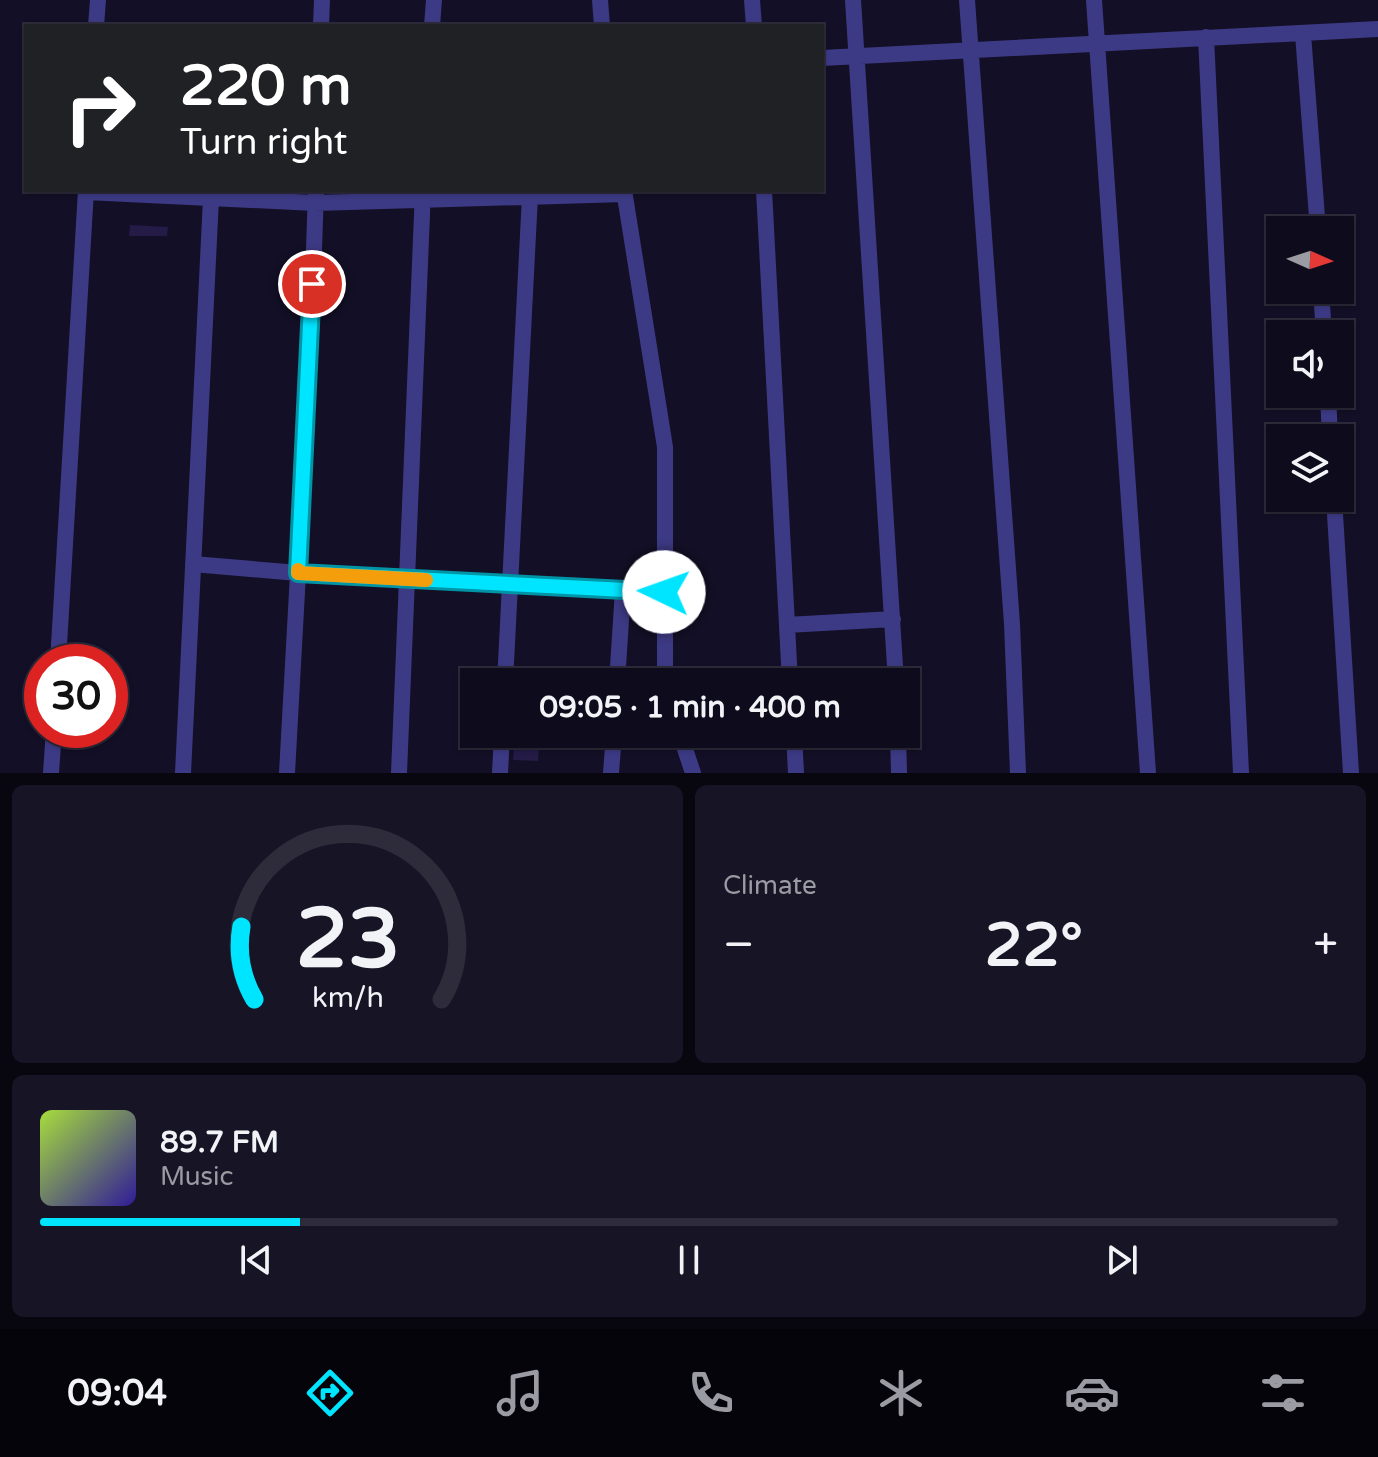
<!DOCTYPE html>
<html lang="en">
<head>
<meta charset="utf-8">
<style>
  body { margin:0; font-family:"Varela Round",sans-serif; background:#171425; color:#f1f3f6; height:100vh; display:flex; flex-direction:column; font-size:30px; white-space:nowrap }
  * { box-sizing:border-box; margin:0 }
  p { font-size:26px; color:#9b9ba3 }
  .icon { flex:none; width:44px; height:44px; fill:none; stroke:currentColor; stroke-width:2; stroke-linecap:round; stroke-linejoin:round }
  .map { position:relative; height:773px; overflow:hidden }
  .sheet { display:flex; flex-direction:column; gap:12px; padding:12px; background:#08060f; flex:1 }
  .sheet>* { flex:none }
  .hud { position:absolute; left:24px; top:24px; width:800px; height:168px; border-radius:0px; box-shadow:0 2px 6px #0004,0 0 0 2px #2e2b3b; background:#202124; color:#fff; overflow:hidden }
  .needle { width:52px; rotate:93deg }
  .tools { position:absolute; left:1266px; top:216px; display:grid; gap:16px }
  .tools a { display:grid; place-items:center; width:88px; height:88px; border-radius:0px; background:#0e0b1c; box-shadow:0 2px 6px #0004,0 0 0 2px #2e2b3b; font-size:40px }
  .speed { position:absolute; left:24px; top:644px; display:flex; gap:16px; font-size:40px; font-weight:700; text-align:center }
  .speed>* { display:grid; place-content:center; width:104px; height:104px; border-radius:50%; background:#0e0b1c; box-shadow:0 2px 6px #0004,0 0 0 2px #2e2b3b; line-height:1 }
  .speed .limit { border:12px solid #d22; background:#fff; color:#111 }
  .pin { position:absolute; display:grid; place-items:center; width:68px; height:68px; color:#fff; margin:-34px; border:4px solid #fff; border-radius:50%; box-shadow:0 2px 8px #0007 }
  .me { position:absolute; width:88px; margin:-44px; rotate:273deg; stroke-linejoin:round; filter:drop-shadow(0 0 6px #0008) }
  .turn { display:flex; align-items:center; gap:28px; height:168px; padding:0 24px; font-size:36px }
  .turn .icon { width:104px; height:104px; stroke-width:2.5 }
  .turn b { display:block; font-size:56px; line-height:68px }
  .big { font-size:60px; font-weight:700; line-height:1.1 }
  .sheet .widget { flex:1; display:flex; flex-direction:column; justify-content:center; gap:12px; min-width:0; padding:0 28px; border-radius:12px; background:#171425 }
  .sheet .dial { align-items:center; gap:0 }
  .dial svg { height:208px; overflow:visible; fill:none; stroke:#2e2b3b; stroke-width:7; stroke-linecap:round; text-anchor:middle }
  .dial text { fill:#f1f3f6; stroke:none }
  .song { display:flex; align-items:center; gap:24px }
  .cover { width:96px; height:96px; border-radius:12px; background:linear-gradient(135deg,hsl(80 70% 55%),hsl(250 70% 35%)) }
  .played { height:8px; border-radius:4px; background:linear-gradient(90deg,#00e5ff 20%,#2e2b3b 20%) }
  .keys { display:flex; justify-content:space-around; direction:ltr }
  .heat { display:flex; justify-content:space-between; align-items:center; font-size:44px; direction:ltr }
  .sheet .tiles { flex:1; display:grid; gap:12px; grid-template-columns:1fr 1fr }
  .widget:last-child { grid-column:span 2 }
  .trip { position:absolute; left:460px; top:668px; width:460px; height:80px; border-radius:0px; background:#0e0b1c; box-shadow:0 2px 6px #0004,0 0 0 2px #2e2b3b; font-weight:700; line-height:80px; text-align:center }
  .dock { display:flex; height:128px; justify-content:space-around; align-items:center; background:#06040b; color:#9b9ba3 }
  .dock .icon { width:56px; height:56px }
  .dock .on { color:#00e5ff }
  .dock b { font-size:36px; color:#f1f3f6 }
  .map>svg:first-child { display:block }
  .building { fill:#241b47 }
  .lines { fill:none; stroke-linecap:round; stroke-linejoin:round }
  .minor { stroke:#3d3a85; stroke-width:16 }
  .route-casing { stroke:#0095a6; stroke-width:20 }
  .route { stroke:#00e5ff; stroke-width:14 }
  .slow { stroke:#f59e0b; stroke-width:14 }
</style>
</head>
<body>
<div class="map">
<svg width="1378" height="773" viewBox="0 0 1378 773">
  <rect width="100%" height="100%" fill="#130f26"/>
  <path class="building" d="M130,225L168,227L167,236H129Z
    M824,734H868L869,745L827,750Z
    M514,746L539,747L538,761L513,760Z"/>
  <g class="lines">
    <path class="minor" d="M600,0L602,26
      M752,0L754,26
      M853,0L896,682
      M967,0L1012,624L1018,773
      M1094,0L1148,773
      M96,26L98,0
      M321,26L322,0
      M432,26L434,0
      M1303,34L1318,230
      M1206,37L1241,773
      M822,58L1378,29
      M624,190L665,447V682
      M764,190L790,682
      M86,192L315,203L624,194
      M1321,290L1324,334
      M1328,394L1330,438
      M1334,498L1351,773
      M193,564L298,573L664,592
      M787,625L893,619
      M58,662L86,190
      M505,682L530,196
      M617,682L623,590
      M680,734L693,773
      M794,734L796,773
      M898,734L899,773
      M51,773L54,730
      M183,773L211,198
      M287,773L311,338L316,190
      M399,773L423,190
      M500,773L502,734
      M611,773L614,734"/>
  </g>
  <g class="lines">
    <g class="route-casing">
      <path id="route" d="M312,284L298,573L664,592"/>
    </g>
    <use href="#route" class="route"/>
    <path class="slow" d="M298,570V573L426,580"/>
  </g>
</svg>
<div class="tools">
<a><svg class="needle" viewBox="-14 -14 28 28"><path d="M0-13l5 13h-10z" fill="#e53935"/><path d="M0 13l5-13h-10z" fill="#9b9ba3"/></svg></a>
<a><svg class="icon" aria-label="sound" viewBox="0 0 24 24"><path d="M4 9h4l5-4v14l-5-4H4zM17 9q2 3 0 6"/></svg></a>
<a><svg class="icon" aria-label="layers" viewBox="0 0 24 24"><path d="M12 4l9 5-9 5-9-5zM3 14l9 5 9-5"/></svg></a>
</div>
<div class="speed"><div class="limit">30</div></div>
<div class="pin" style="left:312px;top:284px;background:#d93025"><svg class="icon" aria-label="arrive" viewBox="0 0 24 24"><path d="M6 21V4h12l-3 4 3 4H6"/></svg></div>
<svg class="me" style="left:664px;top:592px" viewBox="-20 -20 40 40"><circle r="19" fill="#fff"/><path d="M0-13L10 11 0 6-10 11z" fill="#00e5ff"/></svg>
<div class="trip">09:05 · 1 min · 400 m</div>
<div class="hud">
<div class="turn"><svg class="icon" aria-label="right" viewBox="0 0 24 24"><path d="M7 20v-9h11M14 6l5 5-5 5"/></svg><div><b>220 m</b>Turn right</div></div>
</div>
</div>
<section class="sheet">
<div class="tiles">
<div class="widget dial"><svg viewBox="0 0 100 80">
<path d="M14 69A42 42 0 1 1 86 69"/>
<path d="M14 69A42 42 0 0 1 9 41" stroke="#00e5ff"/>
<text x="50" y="56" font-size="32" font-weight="700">23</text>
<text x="50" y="72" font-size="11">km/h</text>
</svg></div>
<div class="widget"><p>Climate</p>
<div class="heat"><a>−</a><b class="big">22°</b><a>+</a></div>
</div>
<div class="widget">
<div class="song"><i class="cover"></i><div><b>89.7 FM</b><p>Music</p></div></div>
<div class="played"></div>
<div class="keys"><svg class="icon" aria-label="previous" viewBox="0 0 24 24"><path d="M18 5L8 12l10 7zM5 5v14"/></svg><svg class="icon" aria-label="pause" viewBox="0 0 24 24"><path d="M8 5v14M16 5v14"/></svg><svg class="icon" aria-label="next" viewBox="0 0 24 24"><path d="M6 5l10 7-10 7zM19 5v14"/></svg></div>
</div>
</div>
</section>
<nav class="dock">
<b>09:04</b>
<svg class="icon on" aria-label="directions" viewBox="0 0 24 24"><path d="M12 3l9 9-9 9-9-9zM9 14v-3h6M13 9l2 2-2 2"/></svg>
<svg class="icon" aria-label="music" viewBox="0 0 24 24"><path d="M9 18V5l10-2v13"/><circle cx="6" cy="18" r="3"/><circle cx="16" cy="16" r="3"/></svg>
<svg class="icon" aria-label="phone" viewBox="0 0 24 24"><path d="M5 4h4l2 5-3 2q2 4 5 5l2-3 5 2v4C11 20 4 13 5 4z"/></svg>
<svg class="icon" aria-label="climate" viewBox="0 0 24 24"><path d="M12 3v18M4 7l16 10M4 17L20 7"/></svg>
<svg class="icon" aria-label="car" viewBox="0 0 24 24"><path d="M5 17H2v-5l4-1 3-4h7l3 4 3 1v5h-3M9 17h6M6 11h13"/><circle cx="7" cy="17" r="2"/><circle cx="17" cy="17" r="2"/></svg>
<svg class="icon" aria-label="filters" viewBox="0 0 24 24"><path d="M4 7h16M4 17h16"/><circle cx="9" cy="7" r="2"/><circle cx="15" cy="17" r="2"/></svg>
</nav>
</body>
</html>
